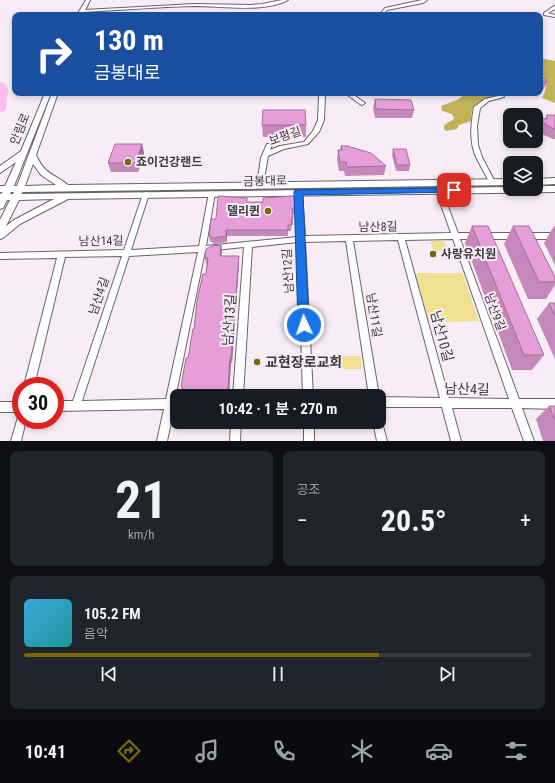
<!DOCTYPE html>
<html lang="ko">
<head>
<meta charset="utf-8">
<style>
  body { margin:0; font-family:"Roboto Condensed","Noto Sans KR",sans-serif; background:#20242c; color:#f1f3f6; height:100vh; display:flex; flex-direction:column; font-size:15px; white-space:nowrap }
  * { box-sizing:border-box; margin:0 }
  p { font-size:13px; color:#9ea1a6 }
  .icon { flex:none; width:22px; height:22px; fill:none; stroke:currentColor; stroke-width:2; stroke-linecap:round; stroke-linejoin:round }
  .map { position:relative; height:441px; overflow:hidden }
  .drawer { display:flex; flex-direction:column; gap:10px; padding:10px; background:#0d0f14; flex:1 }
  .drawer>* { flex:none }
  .guide { position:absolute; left:12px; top:12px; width:531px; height:84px; border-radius:8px; box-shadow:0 2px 6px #0003; background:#1a4fa0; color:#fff; overflow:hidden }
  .fabs { position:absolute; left:503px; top:108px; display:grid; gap:8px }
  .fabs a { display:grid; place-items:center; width:40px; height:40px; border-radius:8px; background:#171b24; box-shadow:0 2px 6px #0003; font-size:20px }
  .speed { position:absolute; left:12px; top:377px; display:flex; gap:8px; font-size:20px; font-weight:700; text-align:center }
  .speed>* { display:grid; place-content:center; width:52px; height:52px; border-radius:50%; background:#171b24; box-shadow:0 2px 6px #0003; line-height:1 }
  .speed .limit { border:6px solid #d22; background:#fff; color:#111 }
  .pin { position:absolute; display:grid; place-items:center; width:34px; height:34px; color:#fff; margin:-17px; border-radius:8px; box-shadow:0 2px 6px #0006 }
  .me { position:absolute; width:44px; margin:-22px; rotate:357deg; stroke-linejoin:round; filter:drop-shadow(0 0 3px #0008) }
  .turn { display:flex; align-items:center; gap:14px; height:84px; padding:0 16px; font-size:18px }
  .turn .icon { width:52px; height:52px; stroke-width:2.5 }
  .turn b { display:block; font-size:28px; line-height:34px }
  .big { font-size:30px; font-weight:700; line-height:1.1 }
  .drawer .card { flex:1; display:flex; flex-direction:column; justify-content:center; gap:6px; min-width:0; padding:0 14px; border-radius:8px; background:#20242c }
  .drawer .dial { align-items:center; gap:0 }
  .dial b { font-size:52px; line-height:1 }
  .song { display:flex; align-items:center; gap:12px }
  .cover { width:48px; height:48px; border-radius:6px; background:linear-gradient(135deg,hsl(200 70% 55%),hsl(180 70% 35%)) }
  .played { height:4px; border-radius:2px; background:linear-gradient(90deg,#776900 70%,#363941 70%) }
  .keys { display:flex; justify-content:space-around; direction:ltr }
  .heat { display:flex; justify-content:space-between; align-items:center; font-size:22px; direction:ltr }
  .drawer .tiles { flex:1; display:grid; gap:10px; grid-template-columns:1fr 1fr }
  .card:last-child { grid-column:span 2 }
  .trip { position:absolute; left:170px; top:389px; width:216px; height:40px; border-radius:8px; background:#171b24; box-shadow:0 2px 6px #0003; font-weight:700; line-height:40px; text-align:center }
  .dock { display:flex; height:64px; justify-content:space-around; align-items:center; background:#090b0e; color:#9ea1a6 }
  .dock .icon { width:28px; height:28px }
  .dock .active { color:#776900 }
  .dock b { font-size:18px; color:#f1f3f6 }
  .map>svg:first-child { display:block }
  .green { fill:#efe18f }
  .forest { fill:#c2b358 }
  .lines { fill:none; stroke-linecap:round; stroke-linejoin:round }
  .river { fill:#f9beed; fill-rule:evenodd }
  .street-casing { stroke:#6c636a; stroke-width:2 }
  .secondary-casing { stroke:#6c636a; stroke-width:2 }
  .street { fill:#fff; fill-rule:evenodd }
  .secondary { fill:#fff; fill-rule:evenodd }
  .wall { fill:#c688ba }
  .shaded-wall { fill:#a16f97 }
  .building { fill:#e69ed8; stroke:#a16f97 }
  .route { fill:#1a73e8; stroke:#114b97 }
  .poi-dot { fill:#776900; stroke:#f8edf6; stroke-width:1.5 }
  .labels { text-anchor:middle; stroke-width:4; stroke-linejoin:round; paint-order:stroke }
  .street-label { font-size:12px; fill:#3e3a3d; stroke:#f8edf6 }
  .poi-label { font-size:12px; font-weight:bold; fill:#3e3a3d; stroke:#f8edf6; text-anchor:start }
  .near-street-label { font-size:14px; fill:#3e3a3d; stroke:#f8edf6 }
  .near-poi-label { font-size:14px; font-weight:bold; fill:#3e3a3d; stroke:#f8edf6; text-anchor:start }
</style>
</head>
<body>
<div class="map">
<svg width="555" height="441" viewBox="0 0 555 441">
  <rect width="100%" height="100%" fill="#f8edf6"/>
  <path class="green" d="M430,241H444L448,251H434Z
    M415,273H462L479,321L429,322Z
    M340,356H360L362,369H342Z"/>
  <path class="forest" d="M540,58L555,61V103L542,98C547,90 548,78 540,72Z
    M465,93H491L493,95L491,98L483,100L472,109L471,121L459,125L457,129L446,131L444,129V125L454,119L452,114L442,111L441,106L459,99Z"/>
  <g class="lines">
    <path class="river" d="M0,82L4,83L8,89L6,109L4,111L0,112Z"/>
    <g class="street-casing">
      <path id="street" d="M282,0H288C264,13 221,6 194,6C157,7 121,10 84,12L82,11L84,10L194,4L251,5L262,4Z
        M422,0H427L423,3L387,10L385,13L386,15H382L381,13L385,8Z
        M554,6H555V9L548,13L555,15V17L544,15V13Z
        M321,93H327L325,96L324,120L319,132L308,144L284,149L268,156L263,185L260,187H258L257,185L261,158L267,144H271L272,145L270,150L280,146L304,142L313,131L318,120L319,96Z
        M345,93H351L365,103L362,105L360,104Z
        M495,93H501L504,97L489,101L480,108L477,126L478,145L482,157L495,182L492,184L489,182C485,173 480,165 476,157C469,141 471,124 474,107L485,99L498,96Z
        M437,189H441L442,191L458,233H555V239H460L519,399H555V409L522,408L534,441H524L512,408H452L461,441H451L442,407H379V397L440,398L398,240L353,241L379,396H369L346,241L305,242L313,396H303L298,242L252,247L243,396H233L244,247L205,251L175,399H177V409H174L167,441H157L164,409L55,411V401H73L122,256L65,257L34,386H24L57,258L0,259V253L124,250L143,194L146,192L149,194L131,250L199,246L209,193L212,191L215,193L206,246L297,237L296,192L299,190L302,192L305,236L451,233L436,191ZM453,239L509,399L449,398L405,240ZM198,252L166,399L82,401L129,256Z
        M0,402H21V412H0Z
        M21,415V420H26L21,441H11L18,417Z
        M379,417L381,419L387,441H377L373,422H379Z
        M231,422H241L240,441H230Z
        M304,422H314V441H304Z"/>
    </g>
    <g class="secondary-casing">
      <path id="secondary" d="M86,0H90L83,15H77Z
        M45,93H51L14,186H17L52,93H58L36,155C45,175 53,173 68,185L510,179V185L23,192L21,194L510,187V189H536V186H555V192L68,199L20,224L3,238L0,239V220L10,200H7L3,208L0,209V194L3,192H0V186H5L16,162L0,173V166L21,151ZM33,164L41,175L56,185L25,186ZM11,192H14L13,194H10ZM54,199L14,220L6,226L19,200Z
        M555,178V184L536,185V179Z"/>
    </g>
    <use href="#street" class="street"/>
    <use href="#secondary" class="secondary"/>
  </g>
  <path class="wall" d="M540,73L547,82L543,90H540Z
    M375,99L414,110L412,118H375L373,108Z
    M547,115H555V139H553L544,135L536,129V122L538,118L545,119Z
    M262,125H306V137H263Z
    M142,144L144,153L138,172H111L108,163Z
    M341,146L386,166L384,175L345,176L344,171H339L337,159L338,150H340Z
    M393,149L410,165L409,171H396L392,155Z
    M247,198V202L295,208V214H293V224L292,225L291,231H288V236H227V242L214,244L210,241L209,235L216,219Z
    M472,226L544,355L532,370H512L465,243Z
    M513,226L555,277V285L546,299H528L504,244Z
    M554,226H555V265L544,243Z
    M221,245L222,251L221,256L239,262L232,363H231L229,393L226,396L202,395V396H186L183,391L181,386L188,358L206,274L207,264H206L205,258Z
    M549,303H555V359L537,319Z
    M549,406H555V441H543L536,419Z"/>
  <path class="shaded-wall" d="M142,144L144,153L138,172L136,163Z
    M226,230L227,236V242L226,236Z
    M221,245L222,251L221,262L220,256Z
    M239,256V262L232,363L231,357Z
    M230,357L231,363L229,393L226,396L225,391Z"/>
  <path class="building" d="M540,73L547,82H540Z
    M375,99L411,100L414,110L376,109Z
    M263,110H305L306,125H262Z
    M547,115H555V129L548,126L538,118L547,119Z
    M115,144H142L136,163H108Z
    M341,146H347L371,153L386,166L347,167L346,162H340L338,150H342Z
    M393,149H406L410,165H397Z
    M218,196L247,198V202H263V198L294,196L295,208H292L293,218L291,219L292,225H288V230H226V236L213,238L209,235L211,219H216Z
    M472,226H488L544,355H524Z
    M513,226H529L555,277V282H539Z
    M221,245L220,256H239L231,357H230L228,388L225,391L201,390V392H185L181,386L186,358H188L193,329H194L197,301L203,274H206L208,258H205L206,249L212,246Z
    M549,303H555V316Z
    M549,406H555V420Z"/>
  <path class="route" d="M454,188L458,190L457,192L303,195L309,325L308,328L304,330L300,328L298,325L294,192L295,190Z"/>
  <g class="poi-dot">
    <circle cx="128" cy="162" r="4"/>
    <circle cx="268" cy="211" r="4"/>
    <circle cx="433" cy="254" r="4"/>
    <circle cx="257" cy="362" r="4"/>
  </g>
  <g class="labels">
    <g class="street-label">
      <text transform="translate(20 129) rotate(-68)" y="4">안림로</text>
      <text transform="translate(285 136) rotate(-19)" y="4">보평길</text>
      <text transform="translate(265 181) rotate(-1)" y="4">금봉대로</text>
      <text transform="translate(378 227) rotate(-1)" y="4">남산8길</text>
      <text transform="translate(101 241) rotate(-1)" y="4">남산14길</text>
      <text transform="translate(288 271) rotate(-93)" y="4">남산12길</text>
      <text transform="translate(99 296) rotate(-71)" y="4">남산4길</text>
      <text transform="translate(495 312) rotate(70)" y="4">남산9길</text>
      <text transform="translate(374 315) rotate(81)" y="4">남산11길</text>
    </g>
    <g class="poi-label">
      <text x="136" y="166">죠이건강랜드</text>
      <text x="260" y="215" text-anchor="end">델리퀸</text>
      <text x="441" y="258">사랑유치원</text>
    </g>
    <g class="near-street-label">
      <text transform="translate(229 320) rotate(-86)" y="5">남산13길</text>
      <text transform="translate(442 336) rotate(75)" y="5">남산10길</text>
      <text transform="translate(467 389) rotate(1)" y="5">남산4길</text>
    </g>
    <g class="near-poi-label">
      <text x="265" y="367">교현장로교회</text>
    </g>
  </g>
</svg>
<div class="fabs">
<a><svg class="icon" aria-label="search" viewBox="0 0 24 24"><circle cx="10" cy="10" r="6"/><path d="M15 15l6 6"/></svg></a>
<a><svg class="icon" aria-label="layers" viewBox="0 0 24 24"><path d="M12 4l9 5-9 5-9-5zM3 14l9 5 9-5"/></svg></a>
</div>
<div class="speed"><div class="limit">30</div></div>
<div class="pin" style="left:454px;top:190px;background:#d93025"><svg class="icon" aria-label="arrive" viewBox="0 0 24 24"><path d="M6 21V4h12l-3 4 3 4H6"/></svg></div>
<svg class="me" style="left:304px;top:325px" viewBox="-20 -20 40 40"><circle r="17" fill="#1a73e8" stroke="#fff" stroke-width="3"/><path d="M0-11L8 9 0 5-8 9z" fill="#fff"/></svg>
<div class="trip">10:42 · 1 분 · 270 m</div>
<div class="guide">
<div class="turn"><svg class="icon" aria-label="right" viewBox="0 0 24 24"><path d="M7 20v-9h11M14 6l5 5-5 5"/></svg><div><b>130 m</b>금봉대로</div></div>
</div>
</div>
<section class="drawer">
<div class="tiles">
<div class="card dial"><b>21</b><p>km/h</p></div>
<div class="card"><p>공조</p>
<div class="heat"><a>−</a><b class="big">20.5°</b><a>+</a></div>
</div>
<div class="card">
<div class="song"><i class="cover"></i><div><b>105.2 FM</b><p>음악</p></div></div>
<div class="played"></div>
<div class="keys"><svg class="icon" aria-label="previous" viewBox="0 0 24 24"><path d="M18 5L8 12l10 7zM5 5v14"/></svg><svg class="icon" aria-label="pause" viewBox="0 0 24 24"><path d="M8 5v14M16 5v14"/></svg><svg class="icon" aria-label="next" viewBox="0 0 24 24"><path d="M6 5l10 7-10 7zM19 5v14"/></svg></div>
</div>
</div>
</section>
<nav class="dock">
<b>10:41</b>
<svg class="icon active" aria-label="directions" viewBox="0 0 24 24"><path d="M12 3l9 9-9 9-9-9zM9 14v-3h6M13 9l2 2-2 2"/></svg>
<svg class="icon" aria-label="music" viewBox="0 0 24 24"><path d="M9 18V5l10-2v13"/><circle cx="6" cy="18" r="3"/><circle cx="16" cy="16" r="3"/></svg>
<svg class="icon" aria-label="phone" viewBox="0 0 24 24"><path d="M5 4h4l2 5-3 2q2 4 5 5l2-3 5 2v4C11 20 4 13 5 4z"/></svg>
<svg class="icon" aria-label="climate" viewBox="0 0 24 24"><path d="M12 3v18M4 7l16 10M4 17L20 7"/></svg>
<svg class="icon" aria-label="car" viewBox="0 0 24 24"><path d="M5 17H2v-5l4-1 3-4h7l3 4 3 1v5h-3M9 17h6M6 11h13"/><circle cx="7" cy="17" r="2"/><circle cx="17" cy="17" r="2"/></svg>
<svg class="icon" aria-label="filters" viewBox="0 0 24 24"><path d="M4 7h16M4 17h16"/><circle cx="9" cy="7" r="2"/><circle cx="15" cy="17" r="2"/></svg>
</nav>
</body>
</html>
